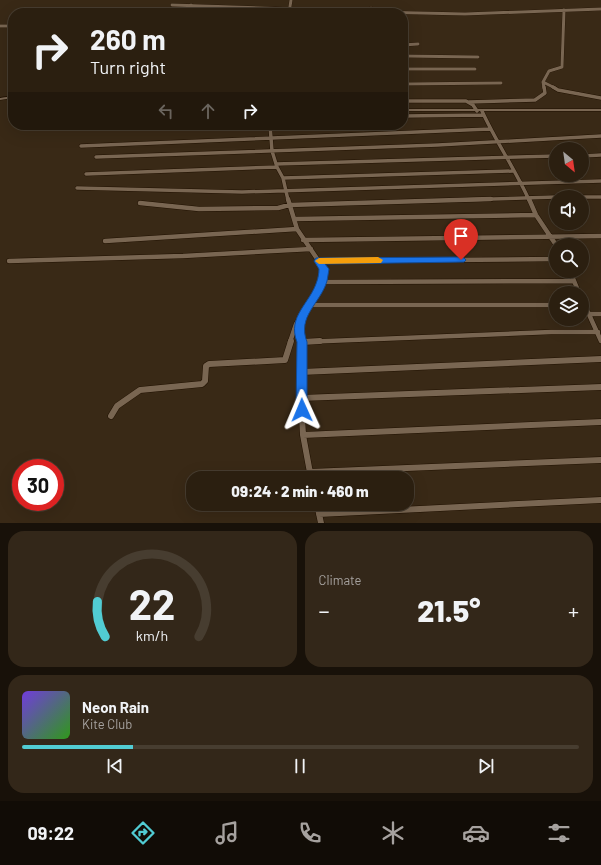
<!DOCTYPE html>
<html lang="en">
<head>
<meta charset="utf-8">
<style>
  body { margin:0; font-family:Barlow,sans-serif; background:#332719; color:#f1f3f6; height:100vh; display:flex; flex-direction:column; font-size:15px; white-space:nowrap }
  * { box-sizing:border-box; margin:0 }
  p { font-size:13px; color:#a6a29f }
  .icon { flex:none; width:22px; height:22px; fill:none; stroke:currentColor; stroke-width:2; stroke-linecap:round; stroke-linejoin:round }
  .map { position:relative; height:523px; overflow:hidden }
  .panel { display:flex; flex-direction:column; gap:8px; padding:8px; background:#181109; flex:1 }
  .panel>* { flex:none }
  .guide { position:absolute; left:8px; top:8px; width:400px; height:122px; border-radius:16px; box-shadow:0 4px 16px #0002,0 0 0 1px #473d30; background:#2b1f10; color:#f1f3f6; overflow:hidden }
  .needle { width:26px; rotate:151deg }
  .fabs { position:absolute; left:549px; top:142px; display:grid; gap:8px }
  .fabs a { display:grid; place-items:center; width:40px; height:40px; border-radius:50%; background:#2b1f10; box-shadow:0 4px 16px #0002,0 0 0 1px #473d30; font-size:20px }
  .speed { position:absolute; left:12px; top:459px; display:flex; gap:8px; font-size:20px; font-weight:700; text-align:center }
  .speed>* { display:grid; place-content:center; width:52px; height:52px; border-radius:50%; background:#2b1f10; box-shadow:0 4px 16px #0002,0 0 0 1px #473d30; line-height:1 }
  .speed .limit { border:6px solid #d22; background:#fff; color:#111 }
  .pin { position:absolute; display:grid; place-items:center; width:34px; height:34px; color:#fff; margin:-41px -17px; border-radius:50% 50% 50% 0; rotate:-45deg; box-shadow:0 0 4px #0007 }
  .pin .icon { rotate:45deg }
  .me { position:absolute; width:44px; margin:-22px; rotate:359deg; stroke-linejoin:round; filter:drop-shadow(0 0 3px #0008) }
  .turn { display:flex; align-items:center; gap:14px; height:84px; padding:0 16px; font-size:18px }
  .turn .icon { width:52px; height:52px; stroke-width:2.5 }
  .turn b { display:block; font-size:28px; line-height:34px }
  .lanes { display:flex; align-items:center; height:38px; padding:0 16px; background:#0003; justify-content:center; gap:20px; direction:ltr }
  .lanes .off { opacity:.35 }
  .big { font-size:30px; font-weight:800; line-height:1.1 }
  .panel .card { flex:1; display:flex; flex-direction:column; justify-content:center; gap:6px; min-width:0; padding:0 14px; border-radius:16px; background:#332719 }
  .panel .dial { align-items:center; gap:0 }
  .dial svg { height:104px; overflow:visible; fill:none; stroke:#473d30; stroke-width:7; stroke-linecap:round; text-anchor:middle }
  .dial text { fill:#f1f3f6; stroke:none }
  .song { display:flex; align-items:center; gap:12px }
  .cover { width:48px; height:48px; border-radius:6px; background:linear-gradient(135deg,hsl(260 70% 55%),hsl(110 70% 35%)) }
  .played { height:4px; border-radius:2px; background:linear-gradient(90deg,#51ccd3 20%,#473d30 20%) }
  .keys { display:flex; justify-content:space-around; direction:ltr }
  .heat { display:flex; justify-content:space-between; align-items:center; font-size:22px; direction:ltr }
  .panel .tiles { flex:1; display:grid; gap:8px; grid-template-columns:1fr 1fr }
  .card:last-child { grid-column:span 2 }
  .trip { position:absolute; left:186px; top:471px; width:228px; height:40px; border-radius:16px; background:#2b1f10; box-shadow:0 4px 16px #0002,0 0 0 1px #473d30; font-weight:800; line-height:40px; text-align:center }
  .dock { display:flex; height:64px; justify-content:space-around; align-items:center; background:#110c06; color:#a6a29f }
  .dock .icon { width:28px; height:28px }
  .dock .current { color:#51ccd3 }
  .dock b { font-size:18px; color:#f1f3f6 }
  .map>svg:first-child { display:block }
  .lines { fill:none; stroke-linecap:round; stroke-linejoin:round }
  .street-far3-casing { stroke:#201101; stroke-width:3.5 }
  .street-far2-casing { stroke:#201101; stroke-width:4.5 }
  .street-far1-casing { stroke:#201101; stroke-width:5.5 }
  .street-casing { stroke:#201101; stroke-width:7 }
  .secondary-casing { stroke:#201101; stroke-width:1 }
  .street-far3 { stroke:#796652; stroke-width:3 }
  .street-far2 { stroke:#796652; stroke-width:3.5 }
  .street-far1 { stroke:#796652; stroke-width:4.5 }
  .street { stroke:#796652; stroke-width:6 }
  .secondary { fill:#796652; fill-rule:evenodd }
  .route { fill:#1a73e8; stroke:#114b97 }
  .slow { fill:#f59e0b }
</style>
</head>
<body>
<div class="map">
<svg width="601" height="523" viewBox="0 0 601 523">
  <rect width="100%" height="100%" fill="#392916"/>
  <g class="lines">
    <g class="street-far3-casing">
      <path id="street-far3" d="M172,5L290,9
        M371,8L375,12L465,14L601,9
        M41,12L93,13
        M185,13L191,5
        M289,13L291,0
        M0,26H13
        M403,45L418,44
        M403,56L478,57
        M403,69H475
        M543,82L544,88
        M403,84L501,83
        M555,88L543,82L549,71L562,67L564,10"/>
    </g>
    <g class="street-far2-casing">
      <path id="street-far2" d="M553,87L558,90L601,98
        M403,101H466L473,105L477,111
        M469,102L535,100L545,93L544,87
        M482,111C496,142 515,169 529,200
        M403,116L483,115
        M270,125L272,151L277,167L283,178L288,200
        M120,127L186,125
        M81,146L490,129
        M582,156L601,155
        M96,157L438,145L601,136
        M276,164L556,156
        M86,174L277,167
        M283,178L513,171
        M77,188L242,192L601,181
        M582,197H601
        M457,200L556,197"/>
    </g>
    <g class="street-far1-casing">
      <path id="street-far1" d="M288,199L297,229L324,269C323,277 322,283 318,290C308,311 296,317 302,342
        M529,199L536,215L556,245
        M140,203L199,209L278,208L289,205L491,199
        M294,219L536,215
        M303,240L601,236
        M105,241L297,229
        M9,261L183,256L311,249
        M319,261L556,259
        M570,271L579,293
        M322,282L574,281
        M582,299L601,341
        M310,305H556
        M589,314H601
        M290,342L296,324L300,318
        M302,342L551,332H598"/>
    </g>
    <g class="street-casing">
      <path id="street" d="M302,341L301,398L303,435L311,478
        M302,342L320,341
        M301,372L601,359
        M301,398L601,387
        M111,416L117,406L140,390L202,384L205,381L206,366L209,364L285,360L291,341
        M303,435L601,422
        M310,472L601,460
        M317,504L321,523
        M319,514L601,500"/>
    </g>
    <g class="secondary-casing">
      <path id="secondary" d="M13,96V98L0,100V98Z
        M403,109H601V111H403Z"/>
    </g>
    <use href="#street-far3" class="street-far3"/>
    <use href="#street-far2" class="street-far2"/>
    <use href="#street-far1" class="street-far1"/>
    <use href="#street" class="street"/>
    <use href="#secondary" class="secondary"/>
  </g>
  <path class="route" d="M461,257L464,258L466,260L464,262L325,264L329,269C328,273 328,277 327,281C320,304 297,316 307,342V410L306,414L302,415L297,414L296,410L297,342C287,316 310,304 317,281C318,278 319,273 319,269L314,261L316,258Z"/>
  <path class="slow" d="M378,257L383,260L381,263L319,264L315,261L319,258Z"/>
</svg>
<div class="fabs">
<a><svg class="needle" viewBox="-14 -14 28 28"><path d="M0-13l5 13h-10z" fill="#e53935"/><path d="M0 13l5-13h-10z" fill="#a6a29f"/></svg></a>
<a><svg class="icon" aria-label="sound" viewBox="0 0 24 24"><path d="M4 9h4l5-4v14l-5-4H4zM17 9q2 3 0 6"/></svg></a>
<a><svg class="icon" aria-label="search" viewBox="0 0 24 24"><circle cx="10" cy="10" r="6"/><path d="M15 15l6 6"/></svg></a>
<a><svg class="icon" aria-label="layers" viewBox="0 0 24 24"><path d="M12 4l9 5-9 5-9-5zM3 14l9 5 9-5"/></svg></a>
</div>
<div class="speed"><div class="limit">30</div></div>
<div class="pin" style="left:461px;top:260px;background:#d93025"><svg class="icon" aria-label="arrive" viewBox="0 0 24 24"><path d="M6 21V4h12l-3 4 3 4H6"/></svg></div>
<svg class="me" style="left:302px;top:410px" viewBox="-20 -20 40 40"><path d="M0-17L14 15 0 8-14 15z" fill="#1a73e8" stroke="#fff" stroke-width="4"/></svg>
<div class="trip">09:24 · 2 min · 460 m</div>
<div class="guide">
<div class="turn"><svg class="icon" aria-label="right" viewBox="0 0 24 24"><path d="M7 20v-9h11M14 6l5 5-5 5"/></svg><div><b>260 m</b>Turn right</div></div>
<div class="lanes"><svg class="icon off" aria-label="left" viewBox="0 0 24 24"><path d="M17 20v-9H6M10 6l-5 5 5 5"/></svg><svg class="icon off" aria-label="ahead" viewBox="0 0 24 24"><path d="M12 20V5M6 11l6-6 6 6"/></svg><svg class="icon" aria-label="right" viewBox="0 0 24 24"><path d="M7 20v-9h11M14 6l5 5-5 5"/></svg></div>
</div>
</div>
<section class="panel">
<div class="tiles">
<div class="card dial"><svg viewBox="0 0 100 80">
<path d="M14 69A42 42 0 1 1 86 69"/>
<path d="M14 69A42 42 0 0 1 8 42" stroke="#51ccd3"/>
<text x="50" y="56" font-size="32" font-weight="700">22</text>
<text x="50" y="72" font-size="11">km/h</text>
</svg></div>
<div class="card"><p>Climate</p>
<div class="heat"><a>−</a><b class="big">21.5°</b><a>+</a></div>
</div>
<div class="card">
<div class="song"><i class="cover"></i><div><b>Neon Rain</b><p>Kite Club</p></div></div>
<div class="played"></div>
<div class="keys"><svg class="icon" aria-label="previous" viewBox="0 0 24 24"><path d="M18 5L8 12l10 7zM5 5v14"/></svg><svg class="icon" aria-label="pause" viewBox="0 0 24 24"><path d="M8 5v14M16 5v14"/></svg><svg class="icon" aria-label="next" viewBox="0 0 24 24"><path d="M6 5l10 7-10 7zM19 5v14"/></svg></div>
</div>
</div>
</section>
<nav class="dock">
<b>09:22</b>
<svg class="icon current" aria-label="directions" viewBox="0 0 24 24"><path d="M12 3l9 9-9 9-9-9zM9 14v-3h6M13 9l2 2-2 2"/></svg>
<svg class="icon" aria-label="music" viewBox="0 0 24 24"><path d="M9 18V5l10-2v13"/><circle cx="6" cy="18" r="3"/><circle cx="16" cy="16" r="3"/></svg>
<svg class="icon" aria-label="phone" viewBox="0 0 24 24"><path d="M5 4h4l2 5-3 2q2 4 5 5l2-3 5 2v4C11 20 4 13 5 4z"/></svg>
<svg class="icon" aria-label="climate" viewBox="0 0 24 24"><path d="M12 3v18M4 7l16 10M4 17L20 7"/></svg>
<svg class="icon" aria-label="car" viewBox="0 0 24 24"><path d="M5 17H2v-5l4-1 3-4h7l3 4 3 1v5h-3M9 17h6M6 11h13"/><circle cx="7" cy="17" r="2"/><circle cx="17" cy="17" r="2"/></svg>
<svg class="icon" aria-label="filters" viewBox="0 0 24 24"><path d="M4 7h16M4 17h16"/><circle cx="9" cy="7" r="2"/><circle cx="15" cy="17" r="2"/></svg>
</nav>
</body>
</html>
